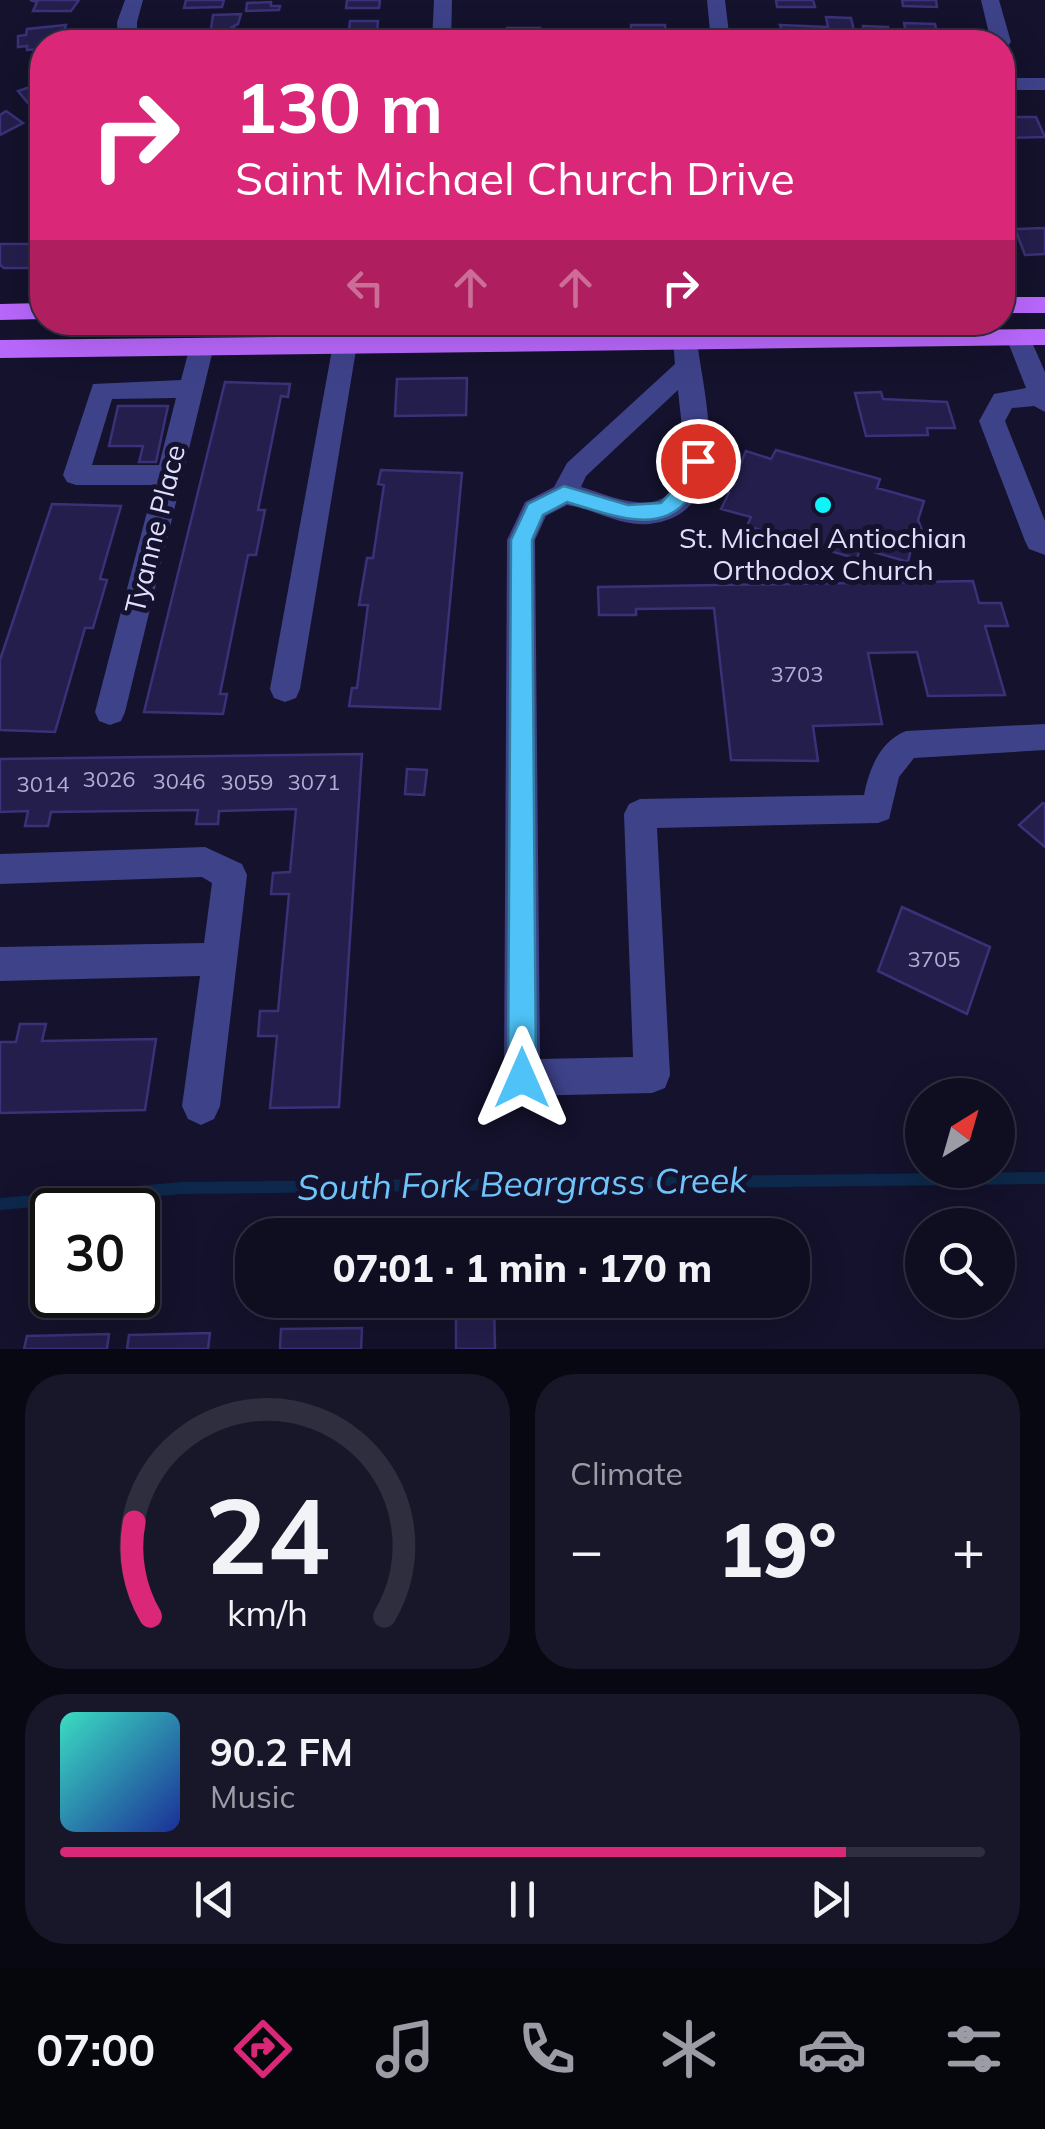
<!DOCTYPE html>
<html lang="en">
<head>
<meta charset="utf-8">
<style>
  body { margin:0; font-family:Mulish,sans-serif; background:#18172a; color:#f1f3f6; height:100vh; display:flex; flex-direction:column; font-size:38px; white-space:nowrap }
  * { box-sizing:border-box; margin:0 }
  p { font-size:32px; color:#9b9ca5 }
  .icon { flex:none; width:55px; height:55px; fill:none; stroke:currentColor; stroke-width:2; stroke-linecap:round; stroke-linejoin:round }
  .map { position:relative; height:1349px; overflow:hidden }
  .drawer { display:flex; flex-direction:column; gap:25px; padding:25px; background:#080812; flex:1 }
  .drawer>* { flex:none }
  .guide { position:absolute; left:30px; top:30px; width:985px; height:305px; border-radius:40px; box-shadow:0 10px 40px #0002,0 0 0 2px #2f2e3f; background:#db2777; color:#fff; overflow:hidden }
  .needle { width:65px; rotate:37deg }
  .controls { position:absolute; left:905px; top:1078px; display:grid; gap:20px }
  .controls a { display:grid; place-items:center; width:110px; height:110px; border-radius:50%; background:#0f0e21; box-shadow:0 10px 40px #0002,0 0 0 2px #2f2e3f; font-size:50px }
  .speed { position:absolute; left:30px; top:1188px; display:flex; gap:20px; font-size:50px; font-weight:700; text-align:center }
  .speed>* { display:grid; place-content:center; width:130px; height:130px; border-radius:50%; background:#0f0e21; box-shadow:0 10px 40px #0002,0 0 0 2px #2f2e3f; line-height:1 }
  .speed .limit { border:5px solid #111; border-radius:15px; background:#fff; color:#111 }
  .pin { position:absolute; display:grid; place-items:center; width:85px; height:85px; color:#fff; margin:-42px; border:5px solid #fff; border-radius:50%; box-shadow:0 2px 10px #0007 }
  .me { position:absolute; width:110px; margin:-55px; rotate:0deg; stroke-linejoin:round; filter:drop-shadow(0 0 8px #0008) }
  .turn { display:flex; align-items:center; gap:35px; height:210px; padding:0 40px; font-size:45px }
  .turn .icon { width:130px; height:130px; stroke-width:2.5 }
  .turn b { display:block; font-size:70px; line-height:85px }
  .lanes { display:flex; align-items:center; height:95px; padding:0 40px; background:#0003; justify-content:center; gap:50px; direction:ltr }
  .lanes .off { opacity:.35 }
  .big { font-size:75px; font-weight:800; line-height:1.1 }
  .drawer .card { flex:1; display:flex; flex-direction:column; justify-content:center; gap:15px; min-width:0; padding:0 35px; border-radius:40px; background:#18172a }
  .drawer .dial { align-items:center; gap:0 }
  .dial svg { height:260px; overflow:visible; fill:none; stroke:#2f2e3f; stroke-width:7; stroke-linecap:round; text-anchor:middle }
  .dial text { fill:#f1f3f6; stroke:none }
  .song { display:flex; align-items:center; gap:30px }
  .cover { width:120px; height:120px; border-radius:15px; background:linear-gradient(135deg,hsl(170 70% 55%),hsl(230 70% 35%)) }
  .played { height:10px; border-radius:5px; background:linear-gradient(90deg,#db2777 85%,#2f2e3f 85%) }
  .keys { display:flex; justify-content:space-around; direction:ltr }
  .heat { display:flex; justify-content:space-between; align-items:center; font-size:55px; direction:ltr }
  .drawer .tiles { flex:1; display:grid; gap:25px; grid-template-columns:1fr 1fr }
  .card:last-child { grid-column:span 2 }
  .trip { position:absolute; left:235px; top:1218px; width:575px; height:100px; border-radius:40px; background:#0f0e21; box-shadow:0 10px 40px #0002,0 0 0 2px #2f2e3f; font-weight:800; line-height:100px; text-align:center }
  .tabs { display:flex; height:160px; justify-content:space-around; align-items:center; background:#06060d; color:#9b9ca5 }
  .tabs .icon { width:70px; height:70px }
  .tabs .current { color:#db2777 }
  .tabs b { font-size:45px; color:#f1f3f6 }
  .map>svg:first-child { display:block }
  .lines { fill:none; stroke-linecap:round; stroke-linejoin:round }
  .stream { stroke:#0d284a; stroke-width:12 }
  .building { fill:#241e4c; stroke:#3a3178; stroke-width:2.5 }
  .minor { fill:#3e4289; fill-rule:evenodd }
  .major { fill:#b867fb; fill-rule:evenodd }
  .route { fill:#4fc3f7; stroke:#337fa1; stroke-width:2.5 }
  .poi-dot { fill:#0ef5f9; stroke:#14122c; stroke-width:4 }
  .labels { text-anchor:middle; stroke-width:10; stroke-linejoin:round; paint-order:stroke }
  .number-label { font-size:22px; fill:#b0aed2 }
  .street-label { font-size:28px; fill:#dfdefe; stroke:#14122c }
  .poi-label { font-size:28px; fill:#dfdefe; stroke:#14122c }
  .near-water-label { font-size:35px; font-style:italic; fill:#6ec5fc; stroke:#14122c }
</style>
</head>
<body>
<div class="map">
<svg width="1045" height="1349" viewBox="0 0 1045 1349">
  <rect width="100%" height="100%" fill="#14122c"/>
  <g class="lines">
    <path class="stream" d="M0,1204L182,1188L1045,1178"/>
  </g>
  <path class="building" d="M30,0H79L71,11H33L37,2Z
    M186,0H224L222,7L184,8Z
    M347,0H380L379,8H346Z
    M776,0H813L815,7H777Z
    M902,0H936L937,7L903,6Z
    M271,2V6H280L279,10L246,11L247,3Z
    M241,14L238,24L232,27L257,41L204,42L210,39L201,34L211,29L213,15Z
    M826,17L851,18L854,31H829Z
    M350,21H378L376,42H317V39H348Z
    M904,23L935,24L939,41L945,42H908Z
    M66,25L61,42H42V49L27,50V46L18,47V36L26,35L27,29Z
    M631,25H665L666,42H632Z
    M780,25L827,27L830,42H787Z
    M863,26L888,27L889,41L864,39Z
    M507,28H540V39L580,37V42H506Z
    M42,71V98L28,103L18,91L39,84L32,74Z
    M6,111L23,123L0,135V115Z
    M1002,117H1036L1045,137L1006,138Z
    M1045,228V254L1025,255L1015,229Z
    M0,244H42V268H4L0,265Z
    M467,378L466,415L395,416L397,379Z
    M225,382L290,384L288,397L281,396L258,510H265L256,555H248L220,694H227L223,714L144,712Z
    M881,392L883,399L947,402L955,428H927L928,435L866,436L855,393Z
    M118,406H168L156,462H139L143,446H109Z
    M776,450L880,479L877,488L924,501L918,520L924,535L913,541L908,562L860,548L857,559L747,526L751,517L721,509L729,493L716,489L727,464L739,467L746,451L771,459Z
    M381,470L462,473L440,709L349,706L352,688H357L368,605H359L367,558H373L384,485L378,484Z
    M52,504L121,506L100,579L107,580L93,628H85L55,732L0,730V660Z
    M973,581L979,603H1001L1008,626H985L1005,695L928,696L917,652L868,653L882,724L813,726L818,761L731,760L714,608L636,609V615H599L598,587Z
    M362,754L339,1107L270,1108L277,1036H258L260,1011H278L289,894H271L273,873L290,872L296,809L219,811L218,824H196L198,810L51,812L48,826H25L28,811L0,812V759Z
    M407,769L427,770L424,795L405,794Z
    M1043,803L1045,804V847L1019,825Z
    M902,907L990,947L967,1014L878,971Z
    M20,1024H46L42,1041L156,1039L145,1110L0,1113V1042H16Z
    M456,1300H494L495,1349H456Z
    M566,1300H624L625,1311L566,1312Z
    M695,1300H750L752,1316H697Z
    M362,1328L361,1349H280L281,1329Z
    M210,1333L208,1349H127L129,1335Z
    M109,1334L107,1349H24L27,1336Z"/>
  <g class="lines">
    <path class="minor" d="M125,0H143L137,22V42H118L117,22Z
      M434,0H452L451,42H432Z
      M707,0H725L730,42H711Z
      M981,0H999L1011,42L1008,46L991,42Z
      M1002,78H1045V90H1002Z
      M421,322H445L442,350H424Z
      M1018,329L1027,331L1045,372V412L1034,406L1012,408L1005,421L1045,521V555L1029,549L1025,541L979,421L994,394L1026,388L1006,337Z
      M685,333L697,341C704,399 738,514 649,524C621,527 594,509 567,505L546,516L535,540L540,1059L633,1057L624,814L629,804L640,799L864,795C869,769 880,741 906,731L1045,724V750L914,758L899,777L889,819L878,823L657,828L670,1075L665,1088L652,1093L522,1096L509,1091L504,1078L507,540L525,502L554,487L567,463L675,364L673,341ZM678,390C681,428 700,510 635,502C616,500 599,492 581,487L586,476Z
      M345,336L357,344L300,689L296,698L285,702L274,698L270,689L333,344Z
      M202,338L214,346L125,712L121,721L110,725L99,721L95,712L154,485H76L67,482L63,475L93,384L181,380L190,346ZM176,398L159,465H92L112,399Z
      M205,847L242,864L247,875L220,1106L214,1119L201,1125L188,1119L182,1106L200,976L0,981V947L204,943L212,883L202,877L0,884V854Z"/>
    <path class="major" d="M1002,297H1045V313H1002Z
      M42,303V319L0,320V304Z
      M1045,329V345L0,358V340Z"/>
  </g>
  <path class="route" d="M698,453L708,461C680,542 633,522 567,502L543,515L532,540L536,1078L532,1088L522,1092L512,1088L508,1078L511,540L528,504L564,486L628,505L661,503L680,482L691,455Z"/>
  <circle class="poi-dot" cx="823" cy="505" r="10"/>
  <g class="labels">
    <g class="number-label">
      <text x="797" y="682">3703</text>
      <text x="109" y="787">3026</text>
      <text x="179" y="789">3046</text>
      <text x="247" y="790">3059</text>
      <text x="314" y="790">3071</text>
      <text x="43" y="792">3014</text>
      <text x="934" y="967">3705</text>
    </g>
    <g class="street-label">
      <text transform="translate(155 529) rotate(-76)" y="10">Tyanne Place</text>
    </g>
    <g class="poi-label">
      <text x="823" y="548">St. Michael Antiochian<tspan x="823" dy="32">Orthodox Church</tspan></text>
    </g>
    <g class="near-water-label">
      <text transform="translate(522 1184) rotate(-1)" y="12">South Fork Beargrass Creek</text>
    </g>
  </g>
</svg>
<div class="controls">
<a><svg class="needle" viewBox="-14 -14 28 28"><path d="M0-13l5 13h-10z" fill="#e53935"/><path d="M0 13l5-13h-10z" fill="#9b9ca5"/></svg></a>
<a><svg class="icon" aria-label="search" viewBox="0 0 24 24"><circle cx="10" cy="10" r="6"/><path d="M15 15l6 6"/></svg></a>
</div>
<div class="speed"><div class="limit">30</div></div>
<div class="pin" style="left:698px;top:461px;background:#d93025"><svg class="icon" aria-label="arrive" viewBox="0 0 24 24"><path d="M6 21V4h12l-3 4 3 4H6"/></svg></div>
<svg class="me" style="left:522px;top:1078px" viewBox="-20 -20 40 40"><path d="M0-17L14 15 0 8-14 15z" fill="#4fc3f7" stroke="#fff" stroke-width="4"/></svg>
<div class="trip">07:01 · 1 min · 170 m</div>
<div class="guide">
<div class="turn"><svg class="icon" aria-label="right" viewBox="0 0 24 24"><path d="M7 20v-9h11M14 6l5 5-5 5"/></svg><div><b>130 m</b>Saint Michael Church Drive</div></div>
<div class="lanes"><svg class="icon off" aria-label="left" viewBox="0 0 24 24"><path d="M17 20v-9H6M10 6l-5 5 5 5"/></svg><svg class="icon off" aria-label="ahead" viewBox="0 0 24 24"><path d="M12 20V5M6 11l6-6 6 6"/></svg><svg class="icon off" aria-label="ahead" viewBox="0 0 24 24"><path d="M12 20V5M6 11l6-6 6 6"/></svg><svg class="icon" aria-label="right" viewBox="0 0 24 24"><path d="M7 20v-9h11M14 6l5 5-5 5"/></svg></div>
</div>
</div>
<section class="drawer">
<div class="tiles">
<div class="card dial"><svg viewBox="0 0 100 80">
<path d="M14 69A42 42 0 1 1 86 69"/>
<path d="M14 69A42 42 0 0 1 9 40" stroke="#db2777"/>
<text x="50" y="56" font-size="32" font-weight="700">24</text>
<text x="50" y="72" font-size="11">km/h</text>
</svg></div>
<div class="card"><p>Climate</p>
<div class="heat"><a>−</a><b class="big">19°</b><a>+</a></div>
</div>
<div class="card">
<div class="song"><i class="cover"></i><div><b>90.2 FM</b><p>Music</p></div></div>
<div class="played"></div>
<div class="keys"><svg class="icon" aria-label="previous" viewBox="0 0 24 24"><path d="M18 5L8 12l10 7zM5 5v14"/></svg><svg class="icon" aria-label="pause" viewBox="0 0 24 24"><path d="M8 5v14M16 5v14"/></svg><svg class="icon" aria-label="next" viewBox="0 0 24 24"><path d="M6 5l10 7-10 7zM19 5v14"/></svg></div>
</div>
</div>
</section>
<nav class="tabs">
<b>07:00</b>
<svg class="icon current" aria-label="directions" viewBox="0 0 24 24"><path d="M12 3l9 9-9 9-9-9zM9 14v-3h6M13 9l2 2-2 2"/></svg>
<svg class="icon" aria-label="music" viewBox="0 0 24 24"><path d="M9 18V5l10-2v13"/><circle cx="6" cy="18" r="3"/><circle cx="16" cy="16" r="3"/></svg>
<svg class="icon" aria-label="phone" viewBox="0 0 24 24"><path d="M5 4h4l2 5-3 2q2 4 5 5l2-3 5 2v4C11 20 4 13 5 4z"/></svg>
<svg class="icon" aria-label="climate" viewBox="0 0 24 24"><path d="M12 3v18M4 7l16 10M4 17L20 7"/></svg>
<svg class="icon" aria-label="car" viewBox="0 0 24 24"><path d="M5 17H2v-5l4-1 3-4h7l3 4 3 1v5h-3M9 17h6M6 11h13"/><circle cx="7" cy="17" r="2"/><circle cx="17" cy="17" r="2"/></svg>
<svg class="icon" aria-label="filters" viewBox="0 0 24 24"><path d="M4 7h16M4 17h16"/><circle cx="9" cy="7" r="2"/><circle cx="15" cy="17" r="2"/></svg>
</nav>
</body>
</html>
